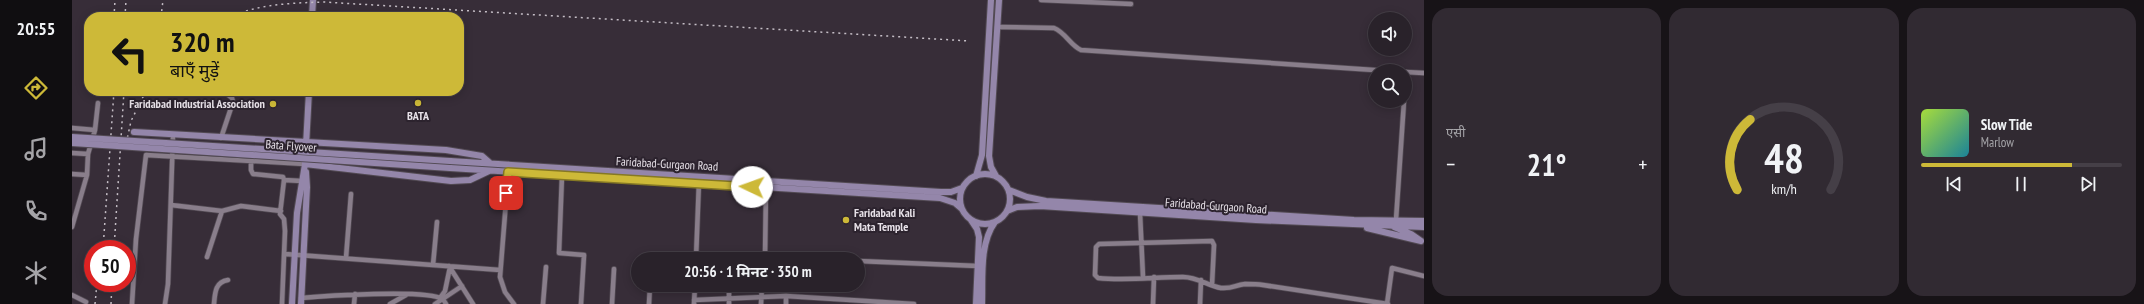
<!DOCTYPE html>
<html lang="hi">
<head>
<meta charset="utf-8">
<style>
  body { margin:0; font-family:"PT Sans Narrow","Noto Sans Devanagari",sans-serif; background:#312a32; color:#f1f3f6; height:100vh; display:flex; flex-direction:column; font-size:15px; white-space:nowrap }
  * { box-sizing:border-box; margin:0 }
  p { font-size:13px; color:#a5a4a8 }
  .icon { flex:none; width:22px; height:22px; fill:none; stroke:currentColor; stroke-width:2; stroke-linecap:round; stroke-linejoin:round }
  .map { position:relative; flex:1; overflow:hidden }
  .details { display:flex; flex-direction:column; gap:8px; padding:8px; background:#171317; width:720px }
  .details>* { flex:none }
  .top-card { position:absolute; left:12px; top:12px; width:380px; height:84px; border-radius:16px; box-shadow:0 2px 10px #0003,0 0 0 1px #453f47; background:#cdb938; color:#111; overflow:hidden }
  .fabs { position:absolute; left:1296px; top:12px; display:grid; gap:8px }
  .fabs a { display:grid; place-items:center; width:44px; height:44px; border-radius:50%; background:#29222a; box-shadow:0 2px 10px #0003,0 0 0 1px #453f47; font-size:20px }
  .speed { position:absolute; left:12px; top:240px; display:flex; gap:8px; font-size:20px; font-weight:700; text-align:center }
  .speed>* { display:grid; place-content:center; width:52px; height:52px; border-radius:50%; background:#29222a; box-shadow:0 2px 10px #0003,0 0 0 1px #453f47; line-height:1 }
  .speed .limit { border:6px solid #d22; background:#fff; color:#111 }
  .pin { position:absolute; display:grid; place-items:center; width:34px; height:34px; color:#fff; margin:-17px; border-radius:8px; box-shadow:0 2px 6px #0006 }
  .me { position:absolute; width:44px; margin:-22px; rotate:273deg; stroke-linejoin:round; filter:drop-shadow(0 0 3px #0008) }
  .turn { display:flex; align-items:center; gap:14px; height:84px; padding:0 20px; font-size:18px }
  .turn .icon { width:52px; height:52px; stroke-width:2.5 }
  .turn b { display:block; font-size:28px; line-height:34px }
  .big { font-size:30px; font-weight:700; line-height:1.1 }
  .details .tile { flex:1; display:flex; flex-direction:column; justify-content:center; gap:6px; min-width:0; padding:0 14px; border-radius:16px; background:#312a32 }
  .details .dial { align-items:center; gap:0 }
  .dial svg { height:104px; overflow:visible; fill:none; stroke:#453f47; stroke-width:7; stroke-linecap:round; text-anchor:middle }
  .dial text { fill:#f1f3f6; stroke:none }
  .song { display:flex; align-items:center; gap:12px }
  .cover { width:48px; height:48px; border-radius:6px; background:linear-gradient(135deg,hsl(80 70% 55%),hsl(190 70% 35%)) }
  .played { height:4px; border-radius:2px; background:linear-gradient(90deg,#cdb938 75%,#453f47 75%) }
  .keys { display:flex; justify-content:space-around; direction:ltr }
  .heat { display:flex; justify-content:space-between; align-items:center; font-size:22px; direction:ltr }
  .details .tiles { flex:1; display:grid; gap:8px; grid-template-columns:repeat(3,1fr) }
  .trip { position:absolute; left:559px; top:252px; width:234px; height:40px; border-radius:20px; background:#29222a; box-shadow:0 2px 10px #0003,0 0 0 1px #453f47; font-weight:700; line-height:40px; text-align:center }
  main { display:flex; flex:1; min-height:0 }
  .tabs { display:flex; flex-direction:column; width:72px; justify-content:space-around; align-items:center; background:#100e11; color:#a5a4a8 }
  .tabs .icon { width:28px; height:28px }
  .tabs .active { color:#cdb938 }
  .tabs b { font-size:18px; color:#f1f3f6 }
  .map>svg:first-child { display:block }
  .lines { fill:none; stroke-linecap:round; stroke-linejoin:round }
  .street-casing { stroke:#524a53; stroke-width:6 }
  .secondary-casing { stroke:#524a53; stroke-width:8 }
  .street { stroke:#897e8b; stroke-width:4.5 }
  .secondary { stroke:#9486aa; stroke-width:6 }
  .rail { stroke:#c5bec6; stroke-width:1.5; stroke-dasharray:2 4; stroke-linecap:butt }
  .secondary-bridge-casing { stroke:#524a53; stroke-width:8; stroke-linecap:butt }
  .secondary-bridge { stroke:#9486aa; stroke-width:6 }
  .route-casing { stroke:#857824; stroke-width:10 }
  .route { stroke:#cdb938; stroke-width:7 }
  .poi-dot { fill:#cdb938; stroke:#2c232e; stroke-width:1.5 }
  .labels { text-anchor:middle; stroke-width:4; stroke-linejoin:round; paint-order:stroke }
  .poi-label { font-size:12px; font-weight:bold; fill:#e7e1e8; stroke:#2c232e; text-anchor:end }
  .street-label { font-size:12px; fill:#e7e1e8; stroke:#2c232e }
</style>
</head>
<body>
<main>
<nav class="tabs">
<b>20:55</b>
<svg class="icon active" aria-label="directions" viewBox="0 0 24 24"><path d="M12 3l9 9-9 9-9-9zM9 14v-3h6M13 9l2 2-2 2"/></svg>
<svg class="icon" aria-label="music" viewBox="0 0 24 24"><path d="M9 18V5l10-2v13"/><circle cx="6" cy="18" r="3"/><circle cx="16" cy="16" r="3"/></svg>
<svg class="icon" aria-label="phone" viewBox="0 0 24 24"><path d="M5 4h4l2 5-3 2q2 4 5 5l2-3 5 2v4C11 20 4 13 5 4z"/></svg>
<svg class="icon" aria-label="climate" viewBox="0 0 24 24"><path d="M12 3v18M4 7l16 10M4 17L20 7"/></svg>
</nav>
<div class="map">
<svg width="1352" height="304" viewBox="0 0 1352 304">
  <rect width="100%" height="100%" fill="#372d38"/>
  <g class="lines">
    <g class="street-casing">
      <path id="street" d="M969,0L1059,4
        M925,27L982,28C994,33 998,45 1009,50L1317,71
        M1333,72L1352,73
        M1333,92L1334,72
        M0,128L23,130L16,154L15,175L0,227
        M23,130L26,103
        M149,138L161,102L160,98L151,91
        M0,153L16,154
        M179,161V170L181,174L211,177L212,180L208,214L212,219L213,231L210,304
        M437,164L428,277L433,292L442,304
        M0,174L15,175
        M490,175L487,253L512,255L509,304
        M212,180L230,181
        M99,205L150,211L169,206L209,211
        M1068,213L1071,277
        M1324,220L1332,101
        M213,254L428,270
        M135,257L150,211
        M274,258L279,194
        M624,259L627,181
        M658,259L663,256L758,259
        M693,259L694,187
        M786,261L906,266
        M361,265L365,222
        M377,266L401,304
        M657,285V304
        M1140,285L1142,245L1140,241L1027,244L1024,247L1023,275L1026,278C1054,281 1083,277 1111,277C1126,277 1136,286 1149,288C1161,289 1163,285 1173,284C1179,284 1185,284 1191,285L1316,304
        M0,295L14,302
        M229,298C250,296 356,289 370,299C372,300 373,302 374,304
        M368,298L373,291L378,267
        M622,300L714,296L842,304
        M60,304L64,239L74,155L233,164
        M93,304L96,284L101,135
        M142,304C143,293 143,282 156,280
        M282,304L283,294
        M318,304L334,295
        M363,304L390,286
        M471,304L474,267
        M540,304L542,269
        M577,304L578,285
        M622,304L623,285
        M689,304L690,285
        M714,304V296
        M1081,304L1082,277
        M1128,304L1129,280
        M1315,304L1320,268L1352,276"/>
    </g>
    <g class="secondary-casing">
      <path id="secondary" d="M240,17L241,0
        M62,132L374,150L410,156L418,163
        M378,161L869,192H879L890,188
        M233,164L379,181L398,180L417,171
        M378,168L868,198L883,203L890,209
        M888 199a25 25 0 1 1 50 0a25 25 0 1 1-50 0Z
        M904,176L910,155L919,0
        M924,176L919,167L917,156L927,0
        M937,190L955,197L974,201L1282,220L1352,221
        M935,211L945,207L968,206L1184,220L1352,227
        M899,220L905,229L907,237L904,304
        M1322,227L1339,234L1349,241
        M1295,228L1349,241
        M220,304L225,213L233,164L237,91
        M229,304L235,187L234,172
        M910,304C911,278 907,244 923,222"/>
    </g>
    <use href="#street" class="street"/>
    <use href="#secondary" class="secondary"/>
    <path class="rail" d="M42,17L43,0
      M53,17L54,0
      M89,17L91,0
      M157,17C187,4 220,3 252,2L897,41
      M53,149L59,121L74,91
      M31,249L42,91
      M42,249L52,91
      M23,304L25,283
      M39,304L40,283"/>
    <g class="secondary-bridge-casing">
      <path id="secondary-bridge" d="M0,137L378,161
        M0,143L378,168"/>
    </g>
    <use href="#secondary-bridge" class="secondary-bridge"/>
  </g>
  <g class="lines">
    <g class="route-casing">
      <path id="route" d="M434,193L436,172L680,187"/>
    </g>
    <use href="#route" class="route"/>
  </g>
  <g class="poi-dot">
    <circle cx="346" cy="103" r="4"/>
    <circle cx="201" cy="104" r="4"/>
    <circle cx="774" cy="220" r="4"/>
  </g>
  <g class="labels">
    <g class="poi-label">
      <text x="193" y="108">Faridabad Industrial Association</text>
      <text x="346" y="120" text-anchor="middle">BATA</text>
      <text x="782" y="217" text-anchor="start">Faridabad Kali<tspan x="782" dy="14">Mata Temple</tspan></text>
    </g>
    <g class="street-label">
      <text transform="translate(219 146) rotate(4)" y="4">Bata Flyover</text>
      <text transform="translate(595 164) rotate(3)" y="4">Faridabad-Gurgaon Road</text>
      <text transform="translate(1144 206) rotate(4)" y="4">Faridabad-Gurgaon Road</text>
    </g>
  </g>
</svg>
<div class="fabs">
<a><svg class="icon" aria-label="sound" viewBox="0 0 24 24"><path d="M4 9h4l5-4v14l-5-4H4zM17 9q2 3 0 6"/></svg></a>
<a><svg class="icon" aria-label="search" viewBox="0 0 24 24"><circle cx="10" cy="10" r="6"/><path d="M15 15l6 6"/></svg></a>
</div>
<div class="speed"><div class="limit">50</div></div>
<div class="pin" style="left:434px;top:193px;background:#d93025"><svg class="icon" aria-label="arrive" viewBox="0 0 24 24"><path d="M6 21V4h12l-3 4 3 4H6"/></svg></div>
<svg class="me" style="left:680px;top:187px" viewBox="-20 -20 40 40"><circle r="19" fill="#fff"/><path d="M0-13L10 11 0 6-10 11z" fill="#cdb938"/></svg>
<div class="trip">20:56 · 1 मिनट · 350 m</div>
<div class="top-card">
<div class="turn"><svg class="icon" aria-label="left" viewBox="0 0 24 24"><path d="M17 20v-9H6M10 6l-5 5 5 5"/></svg><div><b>320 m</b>बाएँ मुड़ें</div></div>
</div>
</div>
<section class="details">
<div class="tiles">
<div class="tile"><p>एसी</p>
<div class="heat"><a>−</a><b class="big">21°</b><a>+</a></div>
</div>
<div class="tile dial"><svg viewBox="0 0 100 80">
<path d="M14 69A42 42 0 1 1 86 69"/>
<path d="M14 69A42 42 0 0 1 24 15" stroke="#cdb938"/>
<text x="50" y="56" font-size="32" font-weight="700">48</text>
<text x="50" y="72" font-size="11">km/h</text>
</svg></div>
<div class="tile">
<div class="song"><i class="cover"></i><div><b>Slow Tide</b><p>Marlow</p></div></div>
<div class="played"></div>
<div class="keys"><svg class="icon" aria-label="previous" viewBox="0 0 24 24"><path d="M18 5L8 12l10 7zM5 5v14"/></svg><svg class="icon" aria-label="pause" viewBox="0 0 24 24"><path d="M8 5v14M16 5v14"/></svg><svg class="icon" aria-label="next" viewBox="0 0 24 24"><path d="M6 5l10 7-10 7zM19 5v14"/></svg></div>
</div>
</div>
</section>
</main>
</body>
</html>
